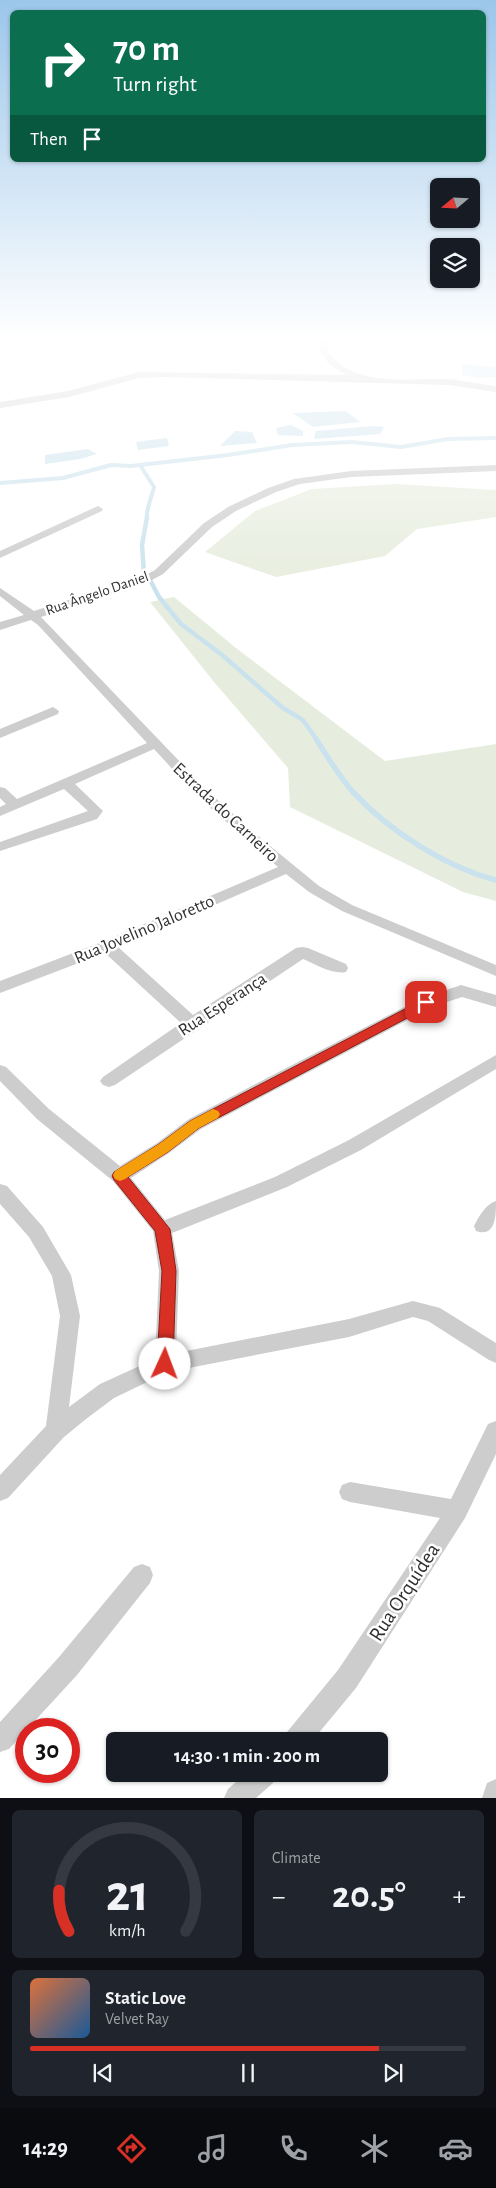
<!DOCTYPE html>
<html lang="en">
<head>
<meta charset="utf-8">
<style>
  body { margin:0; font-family:"Alegreya Sans",sans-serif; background:#20242c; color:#f1f3f6; height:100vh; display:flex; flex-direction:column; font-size:19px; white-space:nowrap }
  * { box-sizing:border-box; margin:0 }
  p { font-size:16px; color:#9ea1a6 }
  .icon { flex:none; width:28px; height:28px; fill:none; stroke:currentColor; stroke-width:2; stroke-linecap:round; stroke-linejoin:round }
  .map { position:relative; height:1798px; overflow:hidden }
  .drawer { display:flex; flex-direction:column; gap:12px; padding:12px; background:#0d0f14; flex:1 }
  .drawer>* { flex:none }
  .guide { position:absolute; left:10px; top:10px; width:476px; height:152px; border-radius:8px; box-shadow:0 1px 4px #0004; background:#0b6e4f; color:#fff; overflow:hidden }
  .needle { width:32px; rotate:251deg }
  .tools { position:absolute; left:430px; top:178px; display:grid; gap:10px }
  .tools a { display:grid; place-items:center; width:50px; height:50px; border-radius:8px; background:#171b24; box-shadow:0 1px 4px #0004; font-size:25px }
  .speed { position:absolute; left:15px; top:1718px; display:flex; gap:10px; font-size:25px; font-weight:700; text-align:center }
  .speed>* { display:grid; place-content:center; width:65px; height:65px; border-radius:50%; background:#171b24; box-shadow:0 1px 4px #0004; line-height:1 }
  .speed .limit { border:8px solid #d22; background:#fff; color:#111 }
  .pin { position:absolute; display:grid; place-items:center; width:42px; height:42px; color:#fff; margin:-21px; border-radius:10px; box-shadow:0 2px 8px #0006 }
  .me { position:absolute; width:55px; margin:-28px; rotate:2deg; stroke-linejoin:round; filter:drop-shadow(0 0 4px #0008) }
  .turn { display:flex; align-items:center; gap:18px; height:105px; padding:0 20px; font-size:22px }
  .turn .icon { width:65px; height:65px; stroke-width:2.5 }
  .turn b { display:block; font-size:35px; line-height:42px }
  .then { display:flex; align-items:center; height:48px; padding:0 20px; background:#0003; gap:10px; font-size:19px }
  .big { font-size:38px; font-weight:700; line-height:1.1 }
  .drawer .card { flex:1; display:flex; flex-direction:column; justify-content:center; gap:8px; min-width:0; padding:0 18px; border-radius:8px; background:#20242c }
  .drawer .dial { align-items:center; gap:0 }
  .dial svg { height:130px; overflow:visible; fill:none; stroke:#363941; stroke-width:7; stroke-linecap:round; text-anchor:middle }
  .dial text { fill:#f1f3f6; stroke:none }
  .song { display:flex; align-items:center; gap:15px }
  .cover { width:60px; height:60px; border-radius:8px; background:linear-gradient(135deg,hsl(20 70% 55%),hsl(210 70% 35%)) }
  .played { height:5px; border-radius:2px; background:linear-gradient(90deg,#d93025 80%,#363941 80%) }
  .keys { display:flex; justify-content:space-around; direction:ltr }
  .heat { display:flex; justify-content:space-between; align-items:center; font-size:28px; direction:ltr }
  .drawer .tiles { flex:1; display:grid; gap:12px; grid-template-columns:1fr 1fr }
  .card:last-child { grid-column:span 2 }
  .trip { position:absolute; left:106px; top:1732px; width:282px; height:50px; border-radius:8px; background:#171b24; box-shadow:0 1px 4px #0004; font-weight:700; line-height:50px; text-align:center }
  .menu { display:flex; height:80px; justify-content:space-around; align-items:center; background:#090b0e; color:#9ea1a6 }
  .menu .icon { width:35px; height:35px }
  .menu .current { color:#d93025 }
  .menu b { font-size:22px; color:#f1f3f6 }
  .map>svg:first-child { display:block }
  .green { fill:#e7edde }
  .water { fill:#cae2ed }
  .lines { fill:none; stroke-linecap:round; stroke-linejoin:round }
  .stream-far2 { stroke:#cae2ed; stroke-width:4 }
  .stream-far1 { stroke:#cae2ed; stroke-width:4.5 }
  .stream { stroke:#cae2ed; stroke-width:5.5 }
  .minor { fill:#cdcdcd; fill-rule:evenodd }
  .route { fill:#d93025; stroke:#8d1f18 }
  .slow { fill:#f59e0b }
  .labels { text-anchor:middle; stroke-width:5; stroke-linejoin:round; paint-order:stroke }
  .far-street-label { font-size:15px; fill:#303030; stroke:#fff }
  .street-label { font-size:18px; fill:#303030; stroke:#fff }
  .near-street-label { font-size:21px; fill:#303030; stroke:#fff }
</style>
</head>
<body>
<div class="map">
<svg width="496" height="1798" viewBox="0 0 496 1798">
  <rect width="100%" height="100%" fill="#fff"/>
  <path class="green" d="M396,484L496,490V517L417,529L385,556L276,577L205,552L255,511L312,489Z
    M174,597L236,648L385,761L496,744V901L463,892L290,807L288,768L214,682L150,602Z"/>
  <path class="water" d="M462,364L496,367V377L479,378L463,375Z
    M346,411L360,422L313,427L293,413Z
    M291,425L303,431V436L278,435L276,428Z
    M373,426L384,427L380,434L314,439L316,431Z
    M235,431L252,432L257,443L220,446Z
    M167,438L169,446L138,450L136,442Z
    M88,449L97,454L80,459L45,464V455Z"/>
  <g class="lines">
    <path class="stream-far2" d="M140,465L154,487C152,497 146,508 147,518
      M0,483L63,478L111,465L131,466L228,455L292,445L352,442L401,447L448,439L496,438"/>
    <path class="stream-far1" d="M144,574L142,545L147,517
      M150,580L159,597L181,624L222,655L283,708L303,720L317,740"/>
    <path class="stream" d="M316,739C328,757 339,777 354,793C389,831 446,867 496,880"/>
    <path class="minor" d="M323,340H332L328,344L327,351C355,388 405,378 446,379C463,380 480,384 496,386V392L449,385L164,377L139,378L69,397L0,408V402L68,391L139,372L346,375L330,365L319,351L320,343Z
      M496,465V471L351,477L300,484L276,492L236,511L212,527L163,574L152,580L41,617L209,792L253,832L319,886L352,905L496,965V976L342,911L309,892L286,874L118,947L193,1015L296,948L302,947L308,948L346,964L348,968L346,972C333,975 315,964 303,959L115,1085L109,1087L103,1085L100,1081L103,1077L181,1023L105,953L0,993V981L102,942L278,867L199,798L154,749L75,784L103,811L97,819L0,851V842L88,811L64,789L0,816V807L6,804L0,798V787L5,788L17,799L147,743L38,625L31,620L0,630V622L24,615L0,596V588L34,611L144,576L155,570L204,523L228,507L268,488L294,479L351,471Z
      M98,506L103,509L102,511L0,558V551Z
      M53,707L59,711L58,714L0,738V729Z
      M461,985L496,995V1007L462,997L432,1007L201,1129L169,1153L131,1178L165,1220L275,1177L349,1140L496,1055V1069L361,1150L287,1187L172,1233L179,1271L176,1353L349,1319L413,1301L440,1308L496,1343V1363L489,1360L428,1321L413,1317L349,1337L168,1372L114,1398L86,1419L64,1437L8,1498L0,1501V1475L46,1426L60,1316L52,1276L29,1237L0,1204V1184L7,1186L43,1227L71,1275L80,1316L69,1407L100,1384L155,1359L159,1271L153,1231L113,1181L37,1119L0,1081V1065L6,1067L49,1109L120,1166L157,1143L189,1119L265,1079L420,999Z
      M496,1201C496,1215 496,1238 476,1231L474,1226C479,1216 486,1204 496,1201Z
      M496,1421V1454L465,1518L356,1688L312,1741H284L287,1732L338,1670L440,1518L350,1502L342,1499L339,1492L342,1485L350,1482L451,1499L488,1424Z
      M142,1564L150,1567L153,1575L150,1583L77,1675L9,1749L0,1752V1722L59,1657L134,1567Z
      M245,1774H277L273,1783L256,1798H224L228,1789Z
      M496,1779V1798H482L487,1783Z"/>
  </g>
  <linearGradient id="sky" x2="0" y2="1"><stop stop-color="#9cc6ea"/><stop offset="0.57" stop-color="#fff"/><stop offset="1" stop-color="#fff" stop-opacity="0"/></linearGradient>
  <rect width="496" height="592" fill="url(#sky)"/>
  <path class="route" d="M426,998L432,1002L430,1006L199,1128L168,1152L128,1177L170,1229L176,1271L173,1364L170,1368L165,1370L159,1368L157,1364L162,1271L155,1231L114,1180L112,1176L114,1172L159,1144L190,1121Z"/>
  <path class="slow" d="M213,1109L218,1111L220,1114L218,1118L199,1128L168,1152L125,1179L120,1181L115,1179L113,1175L115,1171L159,1144L190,1121Z"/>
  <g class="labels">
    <g class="far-street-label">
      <text transform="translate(97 593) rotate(-19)" y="5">Rua Ângelo Daniel</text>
    </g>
    <g class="street-label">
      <text transform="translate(226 812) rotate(43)" y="6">Estrada do Carneiro</text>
      <text transform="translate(144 929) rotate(-23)" y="6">Rua Jovelino Jaloretto</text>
      <text transform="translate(222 1004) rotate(-33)" y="6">Rua Esperança</text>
    </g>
    <g class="near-street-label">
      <text transform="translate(404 1592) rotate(-57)" y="7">Rua Orquídea</text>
    </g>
  </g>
</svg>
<div class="tools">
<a><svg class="needle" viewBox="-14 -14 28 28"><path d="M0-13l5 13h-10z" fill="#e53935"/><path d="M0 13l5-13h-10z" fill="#9ea1a6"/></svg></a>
<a><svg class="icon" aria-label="layers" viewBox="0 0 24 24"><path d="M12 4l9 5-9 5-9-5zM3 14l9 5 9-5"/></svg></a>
</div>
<div class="speed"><div class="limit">30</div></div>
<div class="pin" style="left:426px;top:1002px;background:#d93025"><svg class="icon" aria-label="arrive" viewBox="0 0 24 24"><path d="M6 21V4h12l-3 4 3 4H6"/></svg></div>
<svg class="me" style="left:165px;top:1364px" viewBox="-20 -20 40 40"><circle r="19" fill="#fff"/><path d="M0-13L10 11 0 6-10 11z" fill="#d93025"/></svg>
<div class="trip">14:30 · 1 min · 200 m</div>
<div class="guide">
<div class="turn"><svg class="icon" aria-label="right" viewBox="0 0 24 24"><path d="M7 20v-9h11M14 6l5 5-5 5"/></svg><div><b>70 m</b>Turn right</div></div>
<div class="then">Then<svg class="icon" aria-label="arrive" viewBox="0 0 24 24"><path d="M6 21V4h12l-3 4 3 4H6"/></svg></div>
</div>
</div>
<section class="drawer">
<div class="tiles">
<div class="card dial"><svg viewBox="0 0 100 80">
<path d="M14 69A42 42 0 1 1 86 69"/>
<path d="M14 69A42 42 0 0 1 8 44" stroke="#d93025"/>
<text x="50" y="56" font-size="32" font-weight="700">21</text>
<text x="50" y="72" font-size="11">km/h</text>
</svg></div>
<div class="card"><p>Climate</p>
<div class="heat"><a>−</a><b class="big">20.5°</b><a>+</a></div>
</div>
<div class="card">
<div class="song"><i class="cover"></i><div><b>Static Love</b><p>Velvet Ray</p></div></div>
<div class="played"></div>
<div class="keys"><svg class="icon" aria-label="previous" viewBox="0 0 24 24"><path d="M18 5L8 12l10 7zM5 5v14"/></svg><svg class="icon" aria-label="pause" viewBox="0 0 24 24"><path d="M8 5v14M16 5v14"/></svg><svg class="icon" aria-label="next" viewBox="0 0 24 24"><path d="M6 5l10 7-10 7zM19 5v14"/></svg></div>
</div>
</div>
</section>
<nav class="menu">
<b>14:29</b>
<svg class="icon current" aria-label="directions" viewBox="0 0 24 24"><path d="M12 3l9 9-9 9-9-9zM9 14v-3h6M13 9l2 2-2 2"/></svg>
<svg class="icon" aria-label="music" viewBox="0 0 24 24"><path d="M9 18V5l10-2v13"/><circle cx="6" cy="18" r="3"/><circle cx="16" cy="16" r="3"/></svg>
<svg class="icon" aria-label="phone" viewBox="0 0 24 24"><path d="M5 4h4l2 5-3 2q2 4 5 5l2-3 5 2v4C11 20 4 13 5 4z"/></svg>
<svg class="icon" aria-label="climate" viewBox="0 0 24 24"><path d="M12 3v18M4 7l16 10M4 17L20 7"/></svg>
<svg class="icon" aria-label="car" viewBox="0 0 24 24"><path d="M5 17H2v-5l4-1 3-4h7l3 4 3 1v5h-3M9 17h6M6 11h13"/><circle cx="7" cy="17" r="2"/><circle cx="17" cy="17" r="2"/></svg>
</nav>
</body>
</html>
